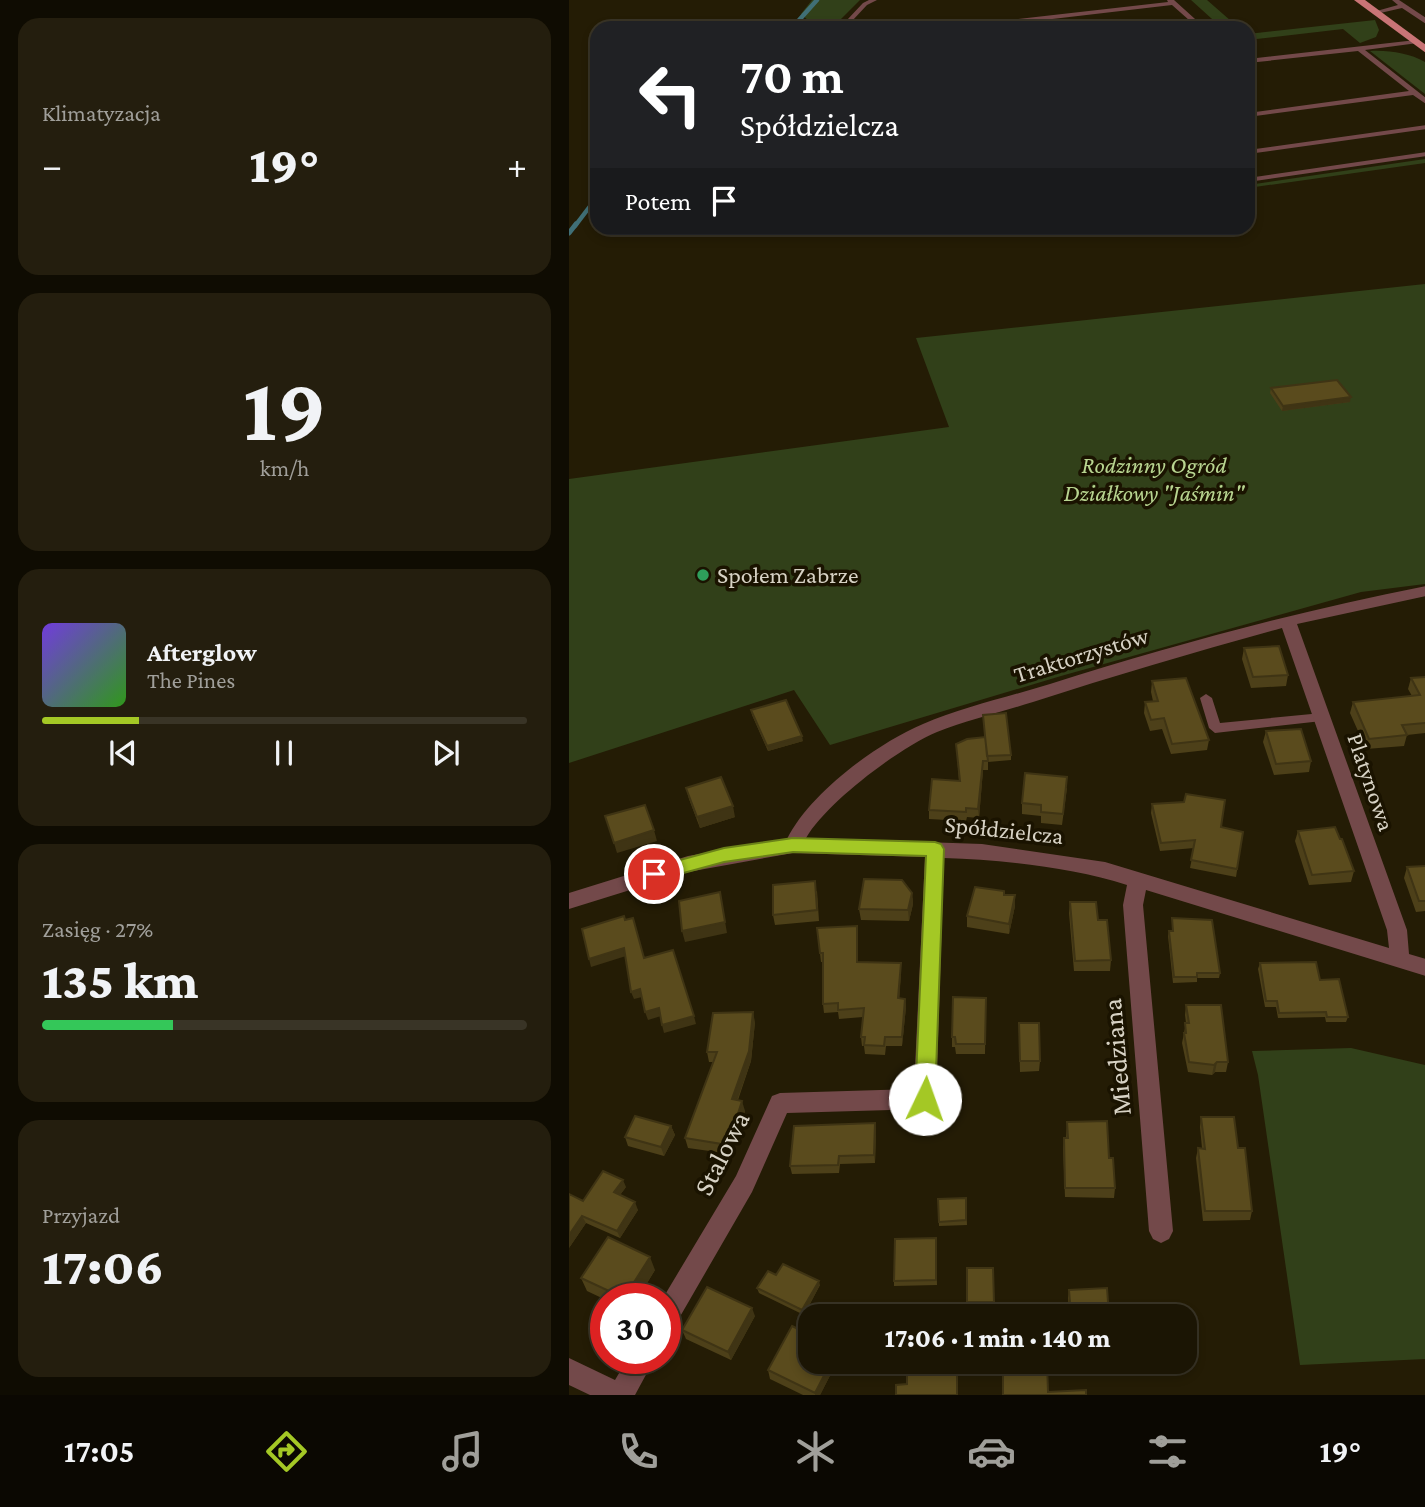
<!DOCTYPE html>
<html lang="pl">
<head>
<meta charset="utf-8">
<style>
  body { margin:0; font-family:"Crimson Pro",serif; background:#241e0e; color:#f1f3f6; height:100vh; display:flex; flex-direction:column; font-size:26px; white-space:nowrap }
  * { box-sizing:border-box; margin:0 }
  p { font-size:23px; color:#a09f9a }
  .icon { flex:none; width:38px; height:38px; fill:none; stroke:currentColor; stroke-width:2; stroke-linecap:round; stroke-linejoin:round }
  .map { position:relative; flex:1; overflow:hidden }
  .panel { display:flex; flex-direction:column; gap:18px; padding:18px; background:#0f0c02; width:569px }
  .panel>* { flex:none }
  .guide { position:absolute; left:21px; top:21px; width:665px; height:214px; border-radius:21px; box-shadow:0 4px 10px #0003,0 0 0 2px #393426; background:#202124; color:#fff; overflow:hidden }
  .speed { position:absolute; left:21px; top:1283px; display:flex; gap:14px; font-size:35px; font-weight:700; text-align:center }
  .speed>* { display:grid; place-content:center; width:91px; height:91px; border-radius:50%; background:#1b1504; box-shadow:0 4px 10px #0003,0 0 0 2px #393426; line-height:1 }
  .speed .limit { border:10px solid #d22; background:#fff; color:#111 }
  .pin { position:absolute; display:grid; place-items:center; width:60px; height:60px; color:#fff; margin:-30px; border:4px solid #fff; border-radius:50%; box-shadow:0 2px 7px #0007 }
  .me { position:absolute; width:77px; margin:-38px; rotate:3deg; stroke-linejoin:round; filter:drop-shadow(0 0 5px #0008) }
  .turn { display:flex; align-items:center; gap:24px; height:147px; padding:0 35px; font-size:32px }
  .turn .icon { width:91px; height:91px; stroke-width:2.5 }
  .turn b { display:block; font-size:49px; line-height:60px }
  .then { display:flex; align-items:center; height:66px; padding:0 35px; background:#0003; gap:14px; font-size:26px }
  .big { font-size:52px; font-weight:800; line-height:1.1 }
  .panel .tile { flex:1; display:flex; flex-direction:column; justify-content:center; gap:10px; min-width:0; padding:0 24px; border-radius:21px; background:#241e0e }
  .panel .dial { align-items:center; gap:0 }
  .dial b { font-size:91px; line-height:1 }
  .song { display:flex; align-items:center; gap:21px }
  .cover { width:84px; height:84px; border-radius:10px; background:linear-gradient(135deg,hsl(260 70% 55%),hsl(110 70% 35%)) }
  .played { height:7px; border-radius:4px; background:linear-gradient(90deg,#a4c825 20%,#393426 20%) }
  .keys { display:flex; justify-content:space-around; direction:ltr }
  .heat { display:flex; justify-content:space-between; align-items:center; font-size:38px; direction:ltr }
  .charge { height:10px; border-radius:5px; background:linear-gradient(90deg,#34c759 27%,#393426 0) }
  .trip { position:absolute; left:229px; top:1304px; width:399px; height:70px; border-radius:21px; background:#1b1504; box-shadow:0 4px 10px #0003,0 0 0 2px #393426; font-weight:800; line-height:70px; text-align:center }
  .menu { display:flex; height:112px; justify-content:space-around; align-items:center; background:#0b0802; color:#a09f9a }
  .menu .icon { width:49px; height:49px }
  .menu .selected { color:#a4c825 }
  .menu b { font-size:32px; color:#f1f3f6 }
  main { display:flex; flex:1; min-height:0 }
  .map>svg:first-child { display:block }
  .green { fill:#314019 }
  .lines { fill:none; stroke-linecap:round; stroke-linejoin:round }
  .stream-far1 { stroke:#406f76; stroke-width:4.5 }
  .stream { stroke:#406f76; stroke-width:5 }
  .lane { fill:#73494a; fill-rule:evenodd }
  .street { fill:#73494a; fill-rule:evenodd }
  .primary { fill:#c97476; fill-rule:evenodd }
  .wall { fill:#4d4019 }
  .shaded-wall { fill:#3f3414 }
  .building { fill:#5a4b1d; stroke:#3f3414; stroke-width:2 }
  .route { fill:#a4c825; stroke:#6b8218; stroke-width:2 }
  .leisure-dot { fill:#2e9e5b; stroke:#1a1300; stroke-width:2.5 }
  .labels { text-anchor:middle; stroke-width:7; stroke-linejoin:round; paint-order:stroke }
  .park-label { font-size:24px; font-style:italic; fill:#b8d590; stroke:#1a1300 }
  .poi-label { font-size:24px; fill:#d7d2c4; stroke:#1a1300; text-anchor:start }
  .street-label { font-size:24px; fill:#d7d2c4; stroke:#1a1300 }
  .near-street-label { font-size:28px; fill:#d7d2c4; stroke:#1a1300 }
</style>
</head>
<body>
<main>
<section class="panel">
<div class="tile"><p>Klimatyzacja</p>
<div class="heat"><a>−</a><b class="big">19°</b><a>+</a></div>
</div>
<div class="tile dial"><b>19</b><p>km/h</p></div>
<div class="tile">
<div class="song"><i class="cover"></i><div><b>Afterglow</b><p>The Pines</p></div></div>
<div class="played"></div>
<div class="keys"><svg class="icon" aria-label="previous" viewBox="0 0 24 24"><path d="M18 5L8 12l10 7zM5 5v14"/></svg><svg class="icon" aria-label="pause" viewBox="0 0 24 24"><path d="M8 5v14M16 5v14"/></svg><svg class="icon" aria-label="next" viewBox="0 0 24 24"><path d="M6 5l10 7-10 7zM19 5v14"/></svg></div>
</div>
<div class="tile"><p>Zasięg · 27%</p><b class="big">135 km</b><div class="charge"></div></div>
<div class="tile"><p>Przyjazd</p><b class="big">17:06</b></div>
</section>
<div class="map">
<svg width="857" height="1395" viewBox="0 0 857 1395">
  <rect width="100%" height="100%" fill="#241c05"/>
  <path class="green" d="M243,0H291L271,20L276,28H256L255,22H241L232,14Z
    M622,0H638L670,28H653Z
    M806,20L810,30L807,37L791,43L774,29L679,40V34Z
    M801,51C820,50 840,53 856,62V94Z
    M856,159V163L679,188V185Z
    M856,284V584L792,592L492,676L261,745L225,690L0,763V479L380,427L347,338Z
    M782,1048L856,1065V1359L731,1365L689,1075L683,1051Z"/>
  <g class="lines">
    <path class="stream-far1" d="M223,28L248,0
      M6,226L22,205L28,171"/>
    <path class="stream" d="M0,233L7,224"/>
    <path class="lane" d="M300,0H308L298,5L283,21L286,28H280L278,20L294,3Z
      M598,0H605L636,28H629L603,5L406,28H386L389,26L599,2Z
      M823,0H830L857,18V24L833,8L807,14L804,12L829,5Z
      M847,40L849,41V43L796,50L857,98V104L844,95L679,117V113L840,91L789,51L679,63V59Z
      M857,125V129L679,154V150Z
      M857,152V156L679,182V178Z
      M637,694L643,698L651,723L753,713L759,717L753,721L646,733L640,728L631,698Z"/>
    <path class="street" d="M857,586V596L728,624L838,930L840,954L857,959V976L577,890L574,905L604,1231L600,1239L592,1243L584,1239L580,1231L554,905L558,885C502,867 434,860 375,858L367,1099L364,1106L356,1109L218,1113L183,1192L105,1327L96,1330V1298H94L167,1176L203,1096L211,1093L345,1089L356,857L224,853L119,872L0,909V893L119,856L218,839C241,793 307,744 354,724C394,707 439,697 481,684C605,645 729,611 857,586ZM713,628L818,930L820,948L536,862L413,844L237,838C258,802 330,748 368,732C399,720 432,712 464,702C547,675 630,651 713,628Z
      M0,1358L46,1380L59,1358H86L66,1395H21L0,1385Z"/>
    <path class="primary" d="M785,0H796L857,45V53Z"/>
  </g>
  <path class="wall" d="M702,388L781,402L713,411L701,393Z
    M675,648L719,675L717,686L682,688L673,659Z
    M857,677V733L838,735L835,746L797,749L781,713L784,702L843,696L839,689L842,678Z
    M583,681L640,740L638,750L602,754L593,729L581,731L575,713L576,702L584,701L582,692Z
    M182,710L234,741L199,751L183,715Z
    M414,715L442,755V760L419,762V770H414L410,818L398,817L397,821L360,819V810L390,781L387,744L416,737Z
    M697,731L742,761L740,772L705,775L694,742Z
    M117,788L166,817L131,828L120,799Z
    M498,788L493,825L472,823V816L453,814V803Z
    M583,804L652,827L674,832L667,877L621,868L625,848L591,851L582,813Z
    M729,831L771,839L785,871L782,882L740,885L726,841Z
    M857,866V911L847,912L835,878L838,867Z
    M248,891L250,921L206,925L204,915Z
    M343,893L344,904L340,921L292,920L290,909Z
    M435,895L446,906L440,934L398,927V916Z
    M501,902L529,920L542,960L541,971H505L500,913Z
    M603,918L651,973L650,978H628V982L604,983L599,936L600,931H603Z
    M288,926L289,962L332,963V972L330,998L336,999L337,1007L333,1046H317L316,1055L296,1054L295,1046H293L292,1037L294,1017L270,1019L269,1012L255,1013L254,1004V962H252L248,928Z
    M691,963L751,980L779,1017L777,1022H757L756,1017L709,1018L707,1007H696L689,969Z
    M417,998L416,1054H387L386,1047H383V1037Z
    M617,1005L659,1062L657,1072H646L643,1075L619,1072L613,1043L617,1023L616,1015Z
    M186,1022L182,1061L169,1100L176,1111L162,1154L119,1148L116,1138L144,1062H140L138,1052Z
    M450,1033L471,1061L470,1071L451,1072Z
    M632,1117L669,1148L683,1211L681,1220L634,1221L627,1158L629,1148H633L631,1127Z
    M498,1122L540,1158L546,1188L545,1198L496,1197L494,1148L495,1138H497Z
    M306,1123L307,1131L306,1163L271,1164L270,1173L223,1174L221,1166Z
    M102,1126L106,1135L95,1156L59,1146L56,1137Z
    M57,1187L51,1195L69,1210L51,1238L17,1223L0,1248L14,1201Z
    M397,1198L398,1225L370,1226L369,1199Z
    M367,1238L368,1285L325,1286V1281Z
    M398,1268H424L425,1306H398Z
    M86,1270L69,1298H37V1300L18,1291L12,1278Z
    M207,1275L251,1285L235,1315L190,1293L188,1288Z
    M500,1290L540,1316H500L499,1298Z
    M186,1316L162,1360L117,1339L113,1330Z
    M242,1362H268L251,1395H234L201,1379L199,1370Z"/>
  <path class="shaded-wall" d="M684,82L683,87H679V83Z
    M782,397L781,402L713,411L714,406Z
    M233,736L234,741L199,751L198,746Z
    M414,761V770L410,818L409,809Z
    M164,806L166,817L131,828L128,817Z
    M85,830L88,841L48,853L45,843Z
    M151,892L158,933L116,942L113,931Z
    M343,893L344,904L340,921L339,910Z
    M446,895V906L440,934V924Z
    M55,948L57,956L22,967L20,959Z
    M332,963V972L330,1007L329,998Z
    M71,989L73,997L65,999L62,992Z
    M336,999L337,1007L333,1046V1037Z
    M90,1008L92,1016L79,1020L76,1012Z
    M184,1012L186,1022L182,1061L165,1109L163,1099Z
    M125,1016L127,1024L95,1033L93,1025Z
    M648,1062L646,1072L643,1075L645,1065Z
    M173,1101L176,1111L162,1154L159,1145Z
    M306,1123L307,1131L306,1163L305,1155Z
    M102,1126L106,1135L95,1156L92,1147Z
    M54,1180L57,1187L48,1199L45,1192Z
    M66,1202L69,1210L51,1238L48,1231Z
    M13,1216L17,1223L0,1248V1235Z
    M81,1257L86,1270L69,1298H55Z
    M250,1281L251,1285L235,1315L233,1310Z
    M183,1308L186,1316L162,1360L159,1352Z
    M262,1362H268L251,1395H246V1393Z"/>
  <path class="building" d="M768,380L782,397L714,406L702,388Z
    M710,646L719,675L684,677L675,648Z
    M857,677V723L833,725L838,735L800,739L784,702L851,695L842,678Z
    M617,678L640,740L603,744L595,718L582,720L576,702L589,701L583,681Z
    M217,700L233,736L198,746L182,710Z
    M437,713L442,755L418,756L414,715Z
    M732,729L742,761L707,764L697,731Z
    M416,737L419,761H414L409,809L397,808V812L360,810L363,779L391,781L387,744L398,739Z
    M456,773L498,777L494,814L472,812V805L453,803Z
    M152,777L164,806L128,817L117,788Z
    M617,794L656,800L652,827L674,832L668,869L622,860L626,840L592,843L583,804L615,802Z
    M76,805L85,830L45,843L36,816Z
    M766,827L771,839H773L785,871L743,875L729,831Z
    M857,866V901H850L838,867Z
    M295,879L333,880L343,893L339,910L290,909Z
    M246,881L248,910L204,915V885Z
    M406,887L435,891V895H446L440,924L398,916Z
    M151,892L156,922L113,931L110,901Z
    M501,902H527L529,920H538L542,960L506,961Z
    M55,916L56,920L64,918L75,958L104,950L125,1016L93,1025L90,1008L76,1012L71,989L62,992L55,948L20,959L13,929Z
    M603,918L643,920L651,973H628V977H605L600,931H604Z
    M288,926V962L332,963L329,998L336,999L333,1037H316L315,1046L295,1045L296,1037H292L295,1008L269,1010V1003L254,1004V953H251L248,928Z
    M747,962L751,980L770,979L779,1017H758L757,1012L710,1013L708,1001H697L691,963Z
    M384,997L417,998L416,1044H387L386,1037H383Z
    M617,1005H652L659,1062H648L645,1065L620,1062L615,1033H617L616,1023H620Z
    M184,1012L180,1051L163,1099L173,1101L159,1145L116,1138L148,1052H138L144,1013Z
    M450,1023H470L471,1061H451Z
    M66,1116L102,1126L92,1147L56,1137Z
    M632,1117H665L669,1148H676L683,1211H636L629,1148L636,1149Z
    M538,1121L540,1158H544L546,1188H496L495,1138H499L498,1122Z
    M306,1123L305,1155L270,1156L269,1165L221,1166L225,1126Z
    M34,1171L54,1180L45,1192L66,1202L48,1231L13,1216L0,1235V1194L14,1201Z
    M397,1198V1220L370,1222L369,1199Z
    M39,1237L81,1257L55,1298L12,1278Z
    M367,1238V1280L325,1281L326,1239Z
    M214,1264L250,1281L233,1310L188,1288L199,1271L207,1275Z
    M398,1268H424L425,1302H398Z
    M138,1287L183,1308L159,1352L113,1330Z
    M538,1288L540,1316H502L500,1290Z
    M223,1326L242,1335V1362H262L246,1393L199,1370Z
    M338,1362H388V1395H327V1385L338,1384Z
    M434,1362H478L479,1392L517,1390V1395H434Z"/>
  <path class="route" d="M224,838L366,842L372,844L375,849L366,1099L363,1105L356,1108L349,1105L346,1099L357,856L224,852L155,862L85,881L78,879L76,874L78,869L85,867L155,848Z"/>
  <circle class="leisure-dot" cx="134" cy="575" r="7"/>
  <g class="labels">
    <g class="park-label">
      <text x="585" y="473">Rodzinny Ogród<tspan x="585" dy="28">Działkowy "Jaśmin"</tspan></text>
    </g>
    <g class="poi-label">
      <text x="148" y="583">Społem Zabrze</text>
    </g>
    <g class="street-label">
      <text transform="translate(512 655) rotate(-17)" y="8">Traktorzystów</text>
      <text transform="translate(802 782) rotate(71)" y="8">Platynowa</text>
      <text transform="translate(435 830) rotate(6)" y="8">Spółdzielcza</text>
    </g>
    <g class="near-street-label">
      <text transform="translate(547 1057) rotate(-95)" y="10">Miedziana</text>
      <text transform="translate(152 1153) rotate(-63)" y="10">Stalowa</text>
    </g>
  </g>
</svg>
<div class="speed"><div class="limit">30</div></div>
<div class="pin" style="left:85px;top:874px;background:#d93025"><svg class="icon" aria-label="arrive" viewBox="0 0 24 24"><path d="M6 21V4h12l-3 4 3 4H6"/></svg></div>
<svg class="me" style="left:356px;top:1099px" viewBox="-20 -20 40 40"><circle r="19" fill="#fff"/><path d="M0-13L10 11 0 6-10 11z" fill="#a4c825"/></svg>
<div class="trip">17:06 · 1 min · 140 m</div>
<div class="guide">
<div class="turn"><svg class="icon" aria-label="left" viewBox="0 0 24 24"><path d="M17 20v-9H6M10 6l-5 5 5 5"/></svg><div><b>70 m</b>Spółdzielcza</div></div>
<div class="then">Potem<svg class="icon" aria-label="arrive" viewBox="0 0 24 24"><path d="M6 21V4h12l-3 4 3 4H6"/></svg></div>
</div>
</div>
</main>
<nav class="menu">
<b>17:05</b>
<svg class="icon selected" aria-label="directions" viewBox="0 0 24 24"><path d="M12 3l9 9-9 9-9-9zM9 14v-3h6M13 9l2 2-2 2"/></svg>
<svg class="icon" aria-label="music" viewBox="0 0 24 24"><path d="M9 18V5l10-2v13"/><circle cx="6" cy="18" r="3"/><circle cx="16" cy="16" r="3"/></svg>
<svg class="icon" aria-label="phone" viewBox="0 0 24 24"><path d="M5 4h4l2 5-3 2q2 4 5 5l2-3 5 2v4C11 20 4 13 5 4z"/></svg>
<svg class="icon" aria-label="climate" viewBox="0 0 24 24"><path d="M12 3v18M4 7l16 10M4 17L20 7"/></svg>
<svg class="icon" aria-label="car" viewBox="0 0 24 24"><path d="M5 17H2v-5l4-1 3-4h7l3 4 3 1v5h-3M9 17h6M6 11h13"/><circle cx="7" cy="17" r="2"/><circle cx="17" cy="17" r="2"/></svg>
<svg class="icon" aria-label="filters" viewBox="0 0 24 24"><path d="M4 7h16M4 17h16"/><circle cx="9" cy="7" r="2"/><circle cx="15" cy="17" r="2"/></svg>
<b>19°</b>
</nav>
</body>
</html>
